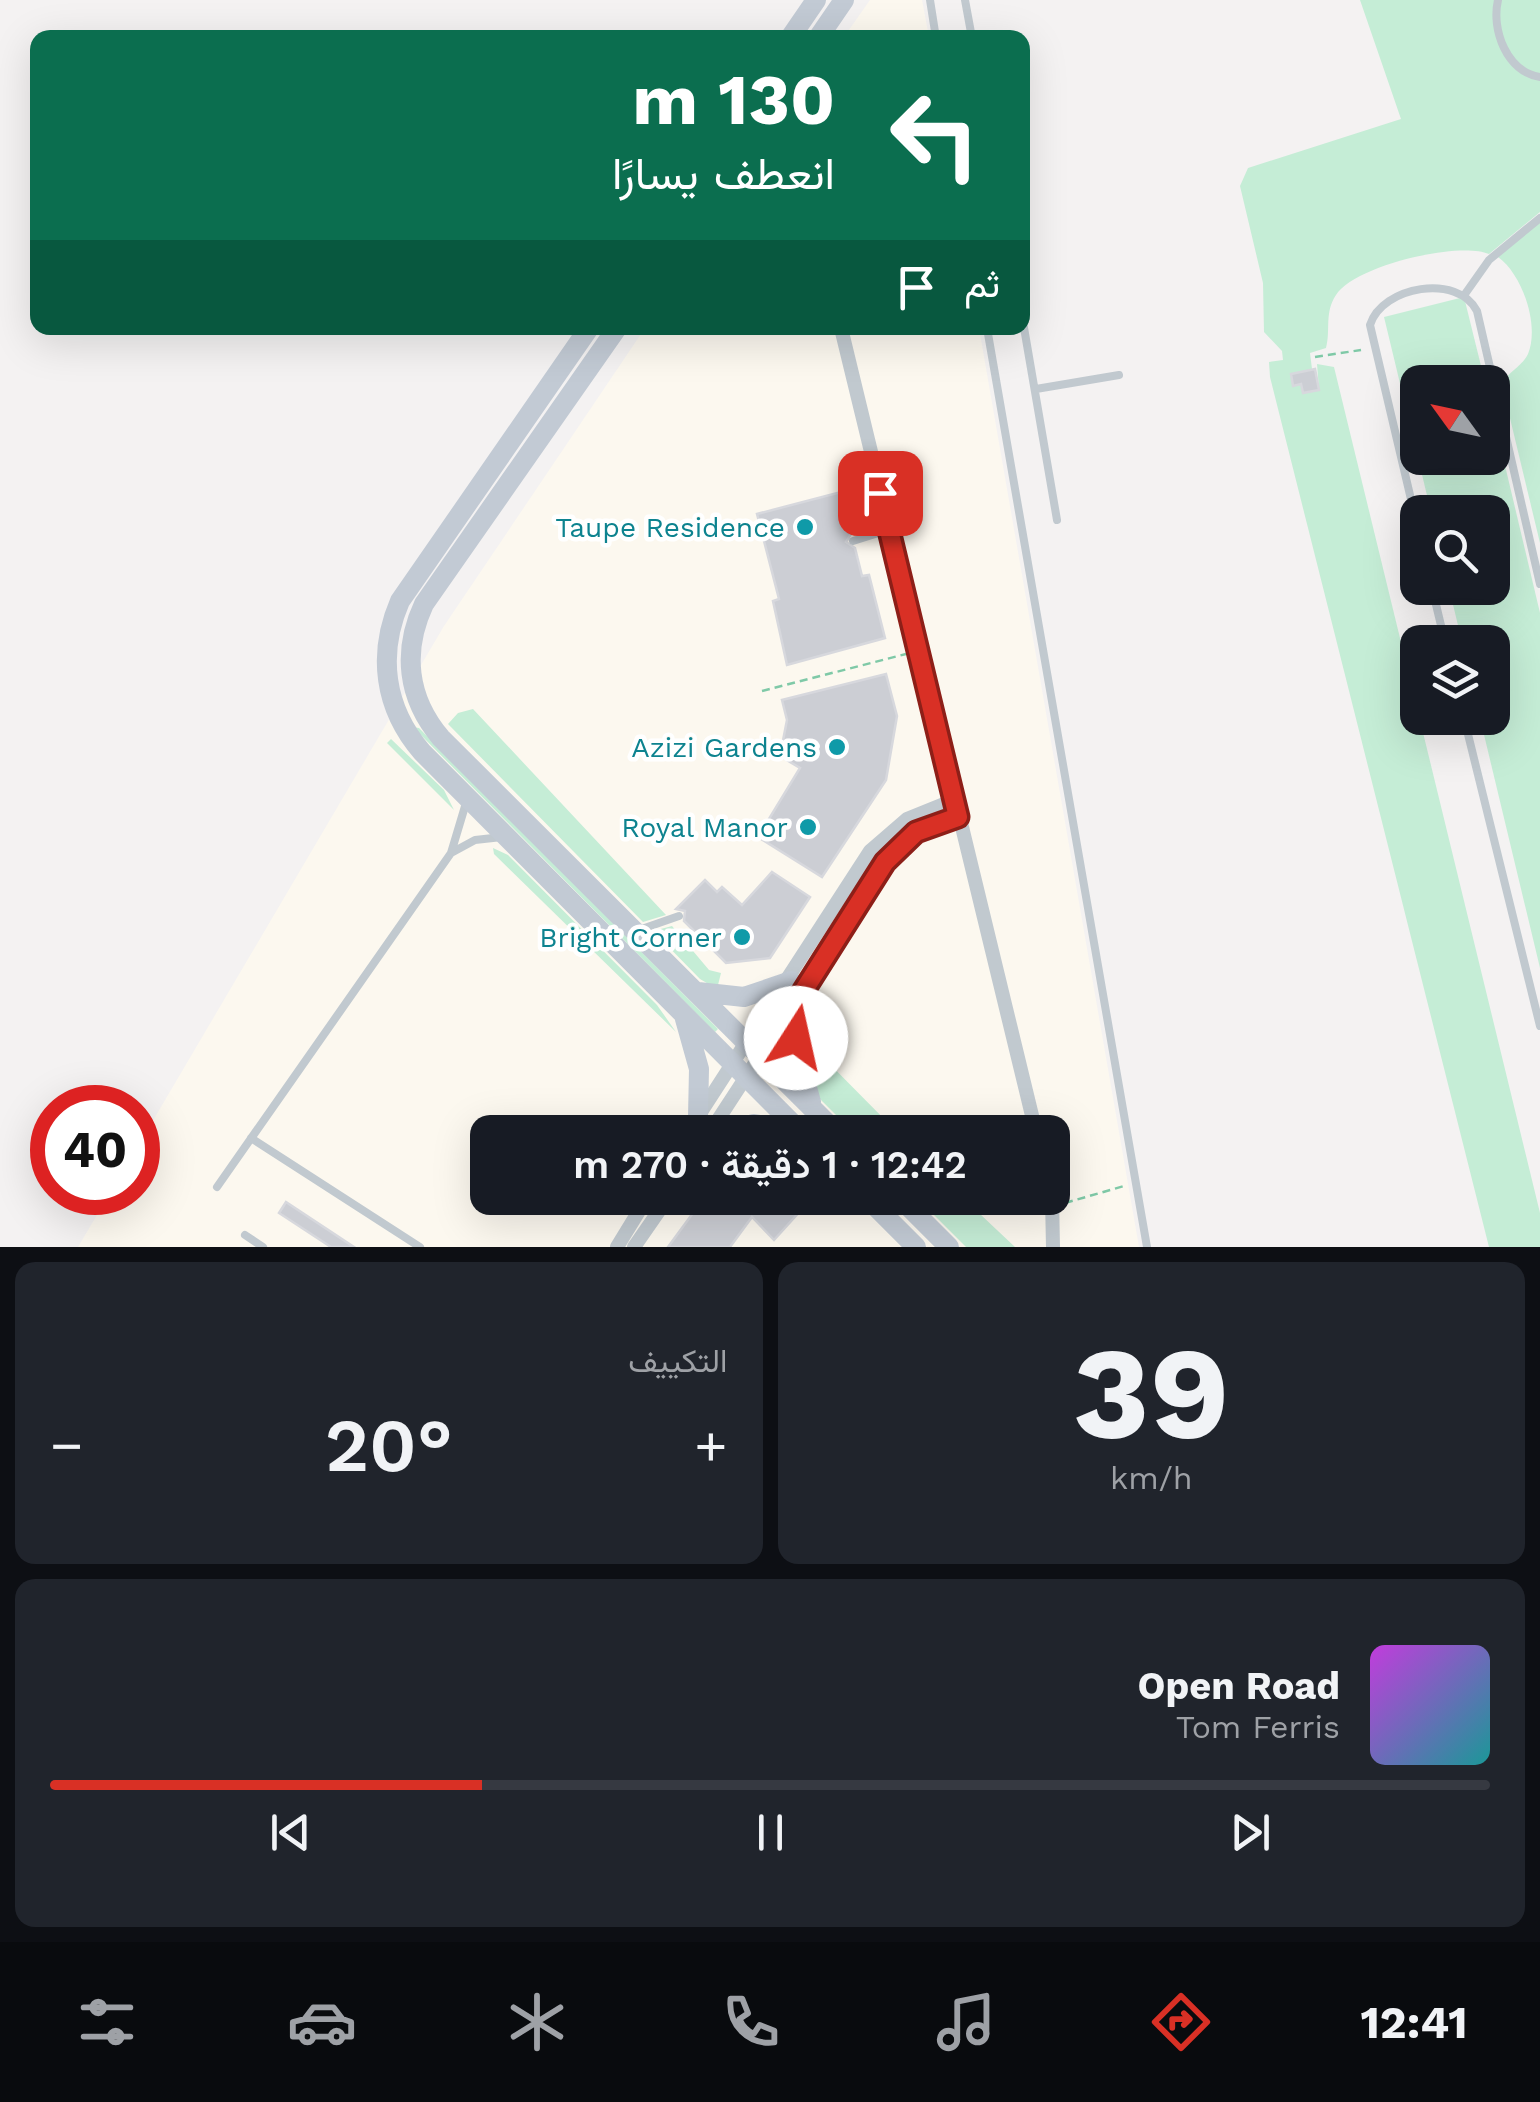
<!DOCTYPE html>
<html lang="ar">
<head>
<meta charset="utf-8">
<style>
  body { margin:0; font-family:"Work Sans",Vazirmatn,sans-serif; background:#20242c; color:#f1f3f6; direction:rtl; height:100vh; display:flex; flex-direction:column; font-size:38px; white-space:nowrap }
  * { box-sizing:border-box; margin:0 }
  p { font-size:32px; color:#9ea1a6 }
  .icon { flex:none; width:55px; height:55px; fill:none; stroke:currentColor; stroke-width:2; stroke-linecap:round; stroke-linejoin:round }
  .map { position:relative; height:1247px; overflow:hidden; direction:ltr }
  .details { display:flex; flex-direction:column; gap:15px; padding:15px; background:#0d0f14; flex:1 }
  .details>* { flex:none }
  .banner { position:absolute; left:30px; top:30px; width:1000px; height:305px; border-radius:20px; box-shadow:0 10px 40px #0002; direction:rtl; background:#0b6e4f; color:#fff; overflow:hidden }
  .needle { width:65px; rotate:303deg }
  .buttons { position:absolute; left:1400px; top:365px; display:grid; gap:20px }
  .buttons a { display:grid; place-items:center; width:110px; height:110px; border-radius:20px; background:#171b24; box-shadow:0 10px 40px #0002; font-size:50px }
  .speed { position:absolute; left:30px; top:1085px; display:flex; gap:20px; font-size:50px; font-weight:700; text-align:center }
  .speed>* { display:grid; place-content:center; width:130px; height:130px; border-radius:50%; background:#171b24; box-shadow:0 10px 40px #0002; line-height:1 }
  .speed .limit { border:15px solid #d22; background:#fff; color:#111 }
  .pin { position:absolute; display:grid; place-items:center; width:85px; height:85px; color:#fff; margin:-42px; border-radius:20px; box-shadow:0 5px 15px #0006 }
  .me { position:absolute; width:110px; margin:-55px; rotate:10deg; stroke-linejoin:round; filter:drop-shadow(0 0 8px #0008) }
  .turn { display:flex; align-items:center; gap:35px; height:210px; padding:0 30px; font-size:45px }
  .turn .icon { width:130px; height:130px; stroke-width:2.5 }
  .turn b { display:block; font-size:70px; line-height:85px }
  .then { display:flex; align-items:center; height:95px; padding:0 30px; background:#0003; gap:20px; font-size:38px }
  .big { font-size:75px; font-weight:600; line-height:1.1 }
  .details .card { flex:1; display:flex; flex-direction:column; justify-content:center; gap:15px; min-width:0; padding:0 35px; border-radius:20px; background:#20242c }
  .details .dial { align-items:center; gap:0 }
  .dial b { font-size:130px; line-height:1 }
  .song { display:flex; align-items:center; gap:30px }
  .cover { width:120px; height:120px; border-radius:15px; background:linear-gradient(135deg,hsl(290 70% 55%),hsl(180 70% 35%)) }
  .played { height:10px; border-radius:5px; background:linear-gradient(90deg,#d93025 30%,#363941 30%) }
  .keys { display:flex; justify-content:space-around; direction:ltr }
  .heat { display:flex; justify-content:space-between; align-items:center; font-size:55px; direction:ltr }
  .details .tiles { flex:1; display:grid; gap:15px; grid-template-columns:1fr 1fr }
  .card:last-child { grid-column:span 2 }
  .trip { position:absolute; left:470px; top:1115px; width:600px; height:100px; border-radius:20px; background:#171b24; box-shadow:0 10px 40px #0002; font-weight:600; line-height:100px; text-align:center; direction:rtl }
  .dock { display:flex; height:160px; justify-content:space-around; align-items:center; background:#090b0e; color:#9ea1a6 }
  .dock .icon { width:70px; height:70px }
  .dock .active { color:#d93025 }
  .dock b { font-size:45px; color:#f1f3f6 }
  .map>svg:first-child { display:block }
  .commercial { fill:#fcf8ef; fill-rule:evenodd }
  .green { fill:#c5edd6 }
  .building { fill:#ccced4; stroke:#d7d8dd; stroke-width:2.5 }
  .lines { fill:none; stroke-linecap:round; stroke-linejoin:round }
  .path { stroke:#7fc9a7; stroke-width:2.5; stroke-dasharray:8 5; stroke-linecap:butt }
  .lane { stroke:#c1c9cf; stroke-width:8 }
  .street { stroke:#c1c9cf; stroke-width:14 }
  .secondary { stroke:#c2cad4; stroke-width:20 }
  .route-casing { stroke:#8d1f18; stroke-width:25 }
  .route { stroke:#d93025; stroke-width:18 }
  .culture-dot { fill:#0f9aa8; stroke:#fff; stroke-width:4 }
  .labels { text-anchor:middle; stroke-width:9; stroke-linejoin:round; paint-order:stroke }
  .culture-label { font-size:28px; fill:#0d838f; stroke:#fff; text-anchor:end }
</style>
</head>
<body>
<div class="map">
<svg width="1540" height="1247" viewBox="0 0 1540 1247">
  <rect width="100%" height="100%" fill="#f4f2f2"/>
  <path class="commercial" d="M870,0H922L929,37H844Z
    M645,328H979L1139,1247H78L110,1193L138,1192V1146L444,626ZM488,1132H1052V1198H488Z"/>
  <path class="green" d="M1360,0H1540V212L1489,254C1458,241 1354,266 1336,295C1324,313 1331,330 1326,348L1310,353L1312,369L1291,374L1293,386L1301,384L1304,393L1319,390L1317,364L1334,367L1540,1213V1247H1489L1270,377L1269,362L1283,360L1282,351L1264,332L1263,283L1240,186L1248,168L1401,119Z
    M1540,222V543L1502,385C1507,372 1522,367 1528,354C1540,325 1522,274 1498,257Z
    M1464,297L1485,382H1418V458H1492L1493,415L1540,613V968L1480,718H1492V642H1462L1449,588H1492V512H1431L1384,317Z
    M473,709L666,915L643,922L448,724L458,713Z
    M413,727L419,728L718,1029L715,1032Z
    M391,739L444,790L454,810L387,743Z
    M493,848L508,855L657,1005L676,1032L494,854Z
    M672,926L709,970L721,973L717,989L700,979L653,931Z
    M803,1037L897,1132H853L818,1097Z
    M917,1198H963L1015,1247H966Z"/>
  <path class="building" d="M1315,369L1319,390L1303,393L1301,384L1293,386L1291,374Z
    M841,492L851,534L846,542L855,548L862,576L869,575L885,638L787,665L773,601L779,599L757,514Z
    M886,674L897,716L886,780L822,877L758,837L800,768L780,756L787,720L782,700Z
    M772,872L810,897L770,958L726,963L684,921L685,911L676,909L705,880L717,892L722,887L742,905Z
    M704,1198H812L774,1240L752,1217L730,1247H668Z
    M286,1202L354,1247H331L279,1213Z"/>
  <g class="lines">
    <path class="path" d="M1315,357L1361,350
      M762,691L906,654
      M1065,1203L1124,1186"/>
    <path class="lane" d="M930,0L936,38
      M965,0L972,38
      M1498,0C1491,30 1507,72 1540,77
      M1465,294L1489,260L1540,218
      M1022,316L1057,520
      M987,328L1147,1247
      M1036,389L1119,375
      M1418,529L1370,325C1382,286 1458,273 1477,311L1540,584
      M853,541L888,530
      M1432,588L1445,642
      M1464,718L1540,1026
      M451,853L475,840L502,837
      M636,931L679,916
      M251,1138L420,1247
      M217,1187L451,853L466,803
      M245,1235L263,1247"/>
    <path class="street" d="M841,328L1036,1132
      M688,1132L870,851L907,819L954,800
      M710,1132L894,850L916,832L958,817
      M1052,1198L1053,1247
      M617,1247L647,1198
      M634,1247L668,1198"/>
    <path class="secondary" d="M790,38L816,0
      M818,38L844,0
      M589,328L400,601C377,654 384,708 422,752L801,1132
      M617,328L424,604C402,651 407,698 441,738L836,1132
      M698,992L744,997L791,981
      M799,998L797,1052L811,1102
      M685,1019L699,1069L698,1117
      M720,1132L754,1124L797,1131
      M867,1198L916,1247
      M900,1198L949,1247"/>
  </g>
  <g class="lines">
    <g class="route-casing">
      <path id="route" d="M796,1038L799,998L885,862L916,832L958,817L880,493"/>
    </g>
    <use href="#route" class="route"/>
  </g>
  <g class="culture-dot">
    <circle cx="805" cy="527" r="10"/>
    <circle cx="837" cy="747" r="10"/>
    <circle cx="808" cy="827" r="10"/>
    <circle cx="742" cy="937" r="10"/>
  </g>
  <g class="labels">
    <g class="culture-label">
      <text x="785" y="537">Taupe Residence</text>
      <text x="817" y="757">Azizi Gardens</text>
      <text x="788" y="837">Royal Manor</text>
      <text x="722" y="947">Bright Corner</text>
    </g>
  </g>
</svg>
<div class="buttons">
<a><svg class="needle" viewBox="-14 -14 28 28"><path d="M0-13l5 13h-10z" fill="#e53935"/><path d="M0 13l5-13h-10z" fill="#9ea1a6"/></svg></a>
<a><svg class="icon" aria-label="search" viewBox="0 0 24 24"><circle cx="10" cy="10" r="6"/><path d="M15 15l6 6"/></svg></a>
<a><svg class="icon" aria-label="layers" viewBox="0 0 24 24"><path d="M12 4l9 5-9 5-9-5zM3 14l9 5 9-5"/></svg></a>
</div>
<div class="speed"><div class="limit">40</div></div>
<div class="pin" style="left:880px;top:493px;background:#d93025"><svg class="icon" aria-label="arrive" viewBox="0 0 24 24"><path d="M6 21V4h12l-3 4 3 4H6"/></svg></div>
<svg class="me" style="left:796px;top:1038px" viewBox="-20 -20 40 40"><circle r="19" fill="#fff"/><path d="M0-13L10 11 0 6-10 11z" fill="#d93025"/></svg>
<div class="trip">12:42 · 1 دقيقة · 270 m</div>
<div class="banner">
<div class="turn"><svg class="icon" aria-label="left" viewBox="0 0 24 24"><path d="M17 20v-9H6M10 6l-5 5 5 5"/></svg><div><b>130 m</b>انعطف يسارًا</div></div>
<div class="then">ثم<svg class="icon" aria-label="arrive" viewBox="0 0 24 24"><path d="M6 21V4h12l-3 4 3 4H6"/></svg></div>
</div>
</div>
<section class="details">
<div class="tiles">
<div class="card dial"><b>39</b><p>km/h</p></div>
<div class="card"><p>التكييف</p>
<div class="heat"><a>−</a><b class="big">20°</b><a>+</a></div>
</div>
<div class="card">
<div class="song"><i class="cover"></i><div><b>Open Road</b><p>Tom Ferris</p></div></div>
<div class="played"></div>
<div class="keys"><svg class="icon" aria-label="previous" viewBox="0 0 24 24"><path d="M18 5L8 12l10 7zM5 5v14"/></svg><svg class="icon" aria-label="pause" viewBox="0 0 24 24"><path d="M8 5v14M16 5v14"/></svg><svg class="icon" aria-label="next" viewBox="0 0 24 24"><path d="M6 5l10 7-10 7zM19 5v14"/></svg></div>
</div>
</div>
</section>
<nav class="dock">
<b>12:41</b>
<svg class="icon active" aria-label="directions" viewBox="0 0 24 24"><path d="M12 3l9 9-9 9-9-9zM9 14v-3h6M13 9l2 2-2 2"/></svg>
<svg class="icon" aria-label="music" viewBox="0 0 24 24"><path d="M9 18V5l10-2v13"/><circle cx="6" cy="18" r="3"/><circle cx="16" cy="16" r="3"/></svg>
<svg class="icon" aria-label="phone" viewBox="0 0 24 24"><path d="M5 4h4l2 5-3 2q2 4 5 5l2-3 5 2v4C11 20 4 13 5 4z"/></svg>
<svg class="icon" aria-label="climate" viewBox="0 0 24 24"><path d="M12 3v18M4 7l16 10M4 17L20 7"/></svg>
<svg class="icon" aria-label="car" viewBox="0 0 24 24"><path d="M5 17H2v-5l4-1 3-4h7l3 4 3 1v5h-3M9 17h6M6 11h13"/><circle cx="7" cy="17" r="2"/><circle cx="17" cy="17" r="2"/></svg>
<svg class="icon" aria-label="filters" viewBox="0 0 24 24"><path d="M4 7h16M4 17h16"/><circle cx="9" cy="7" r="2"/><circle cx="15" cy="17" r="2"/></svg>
</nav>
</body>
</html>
